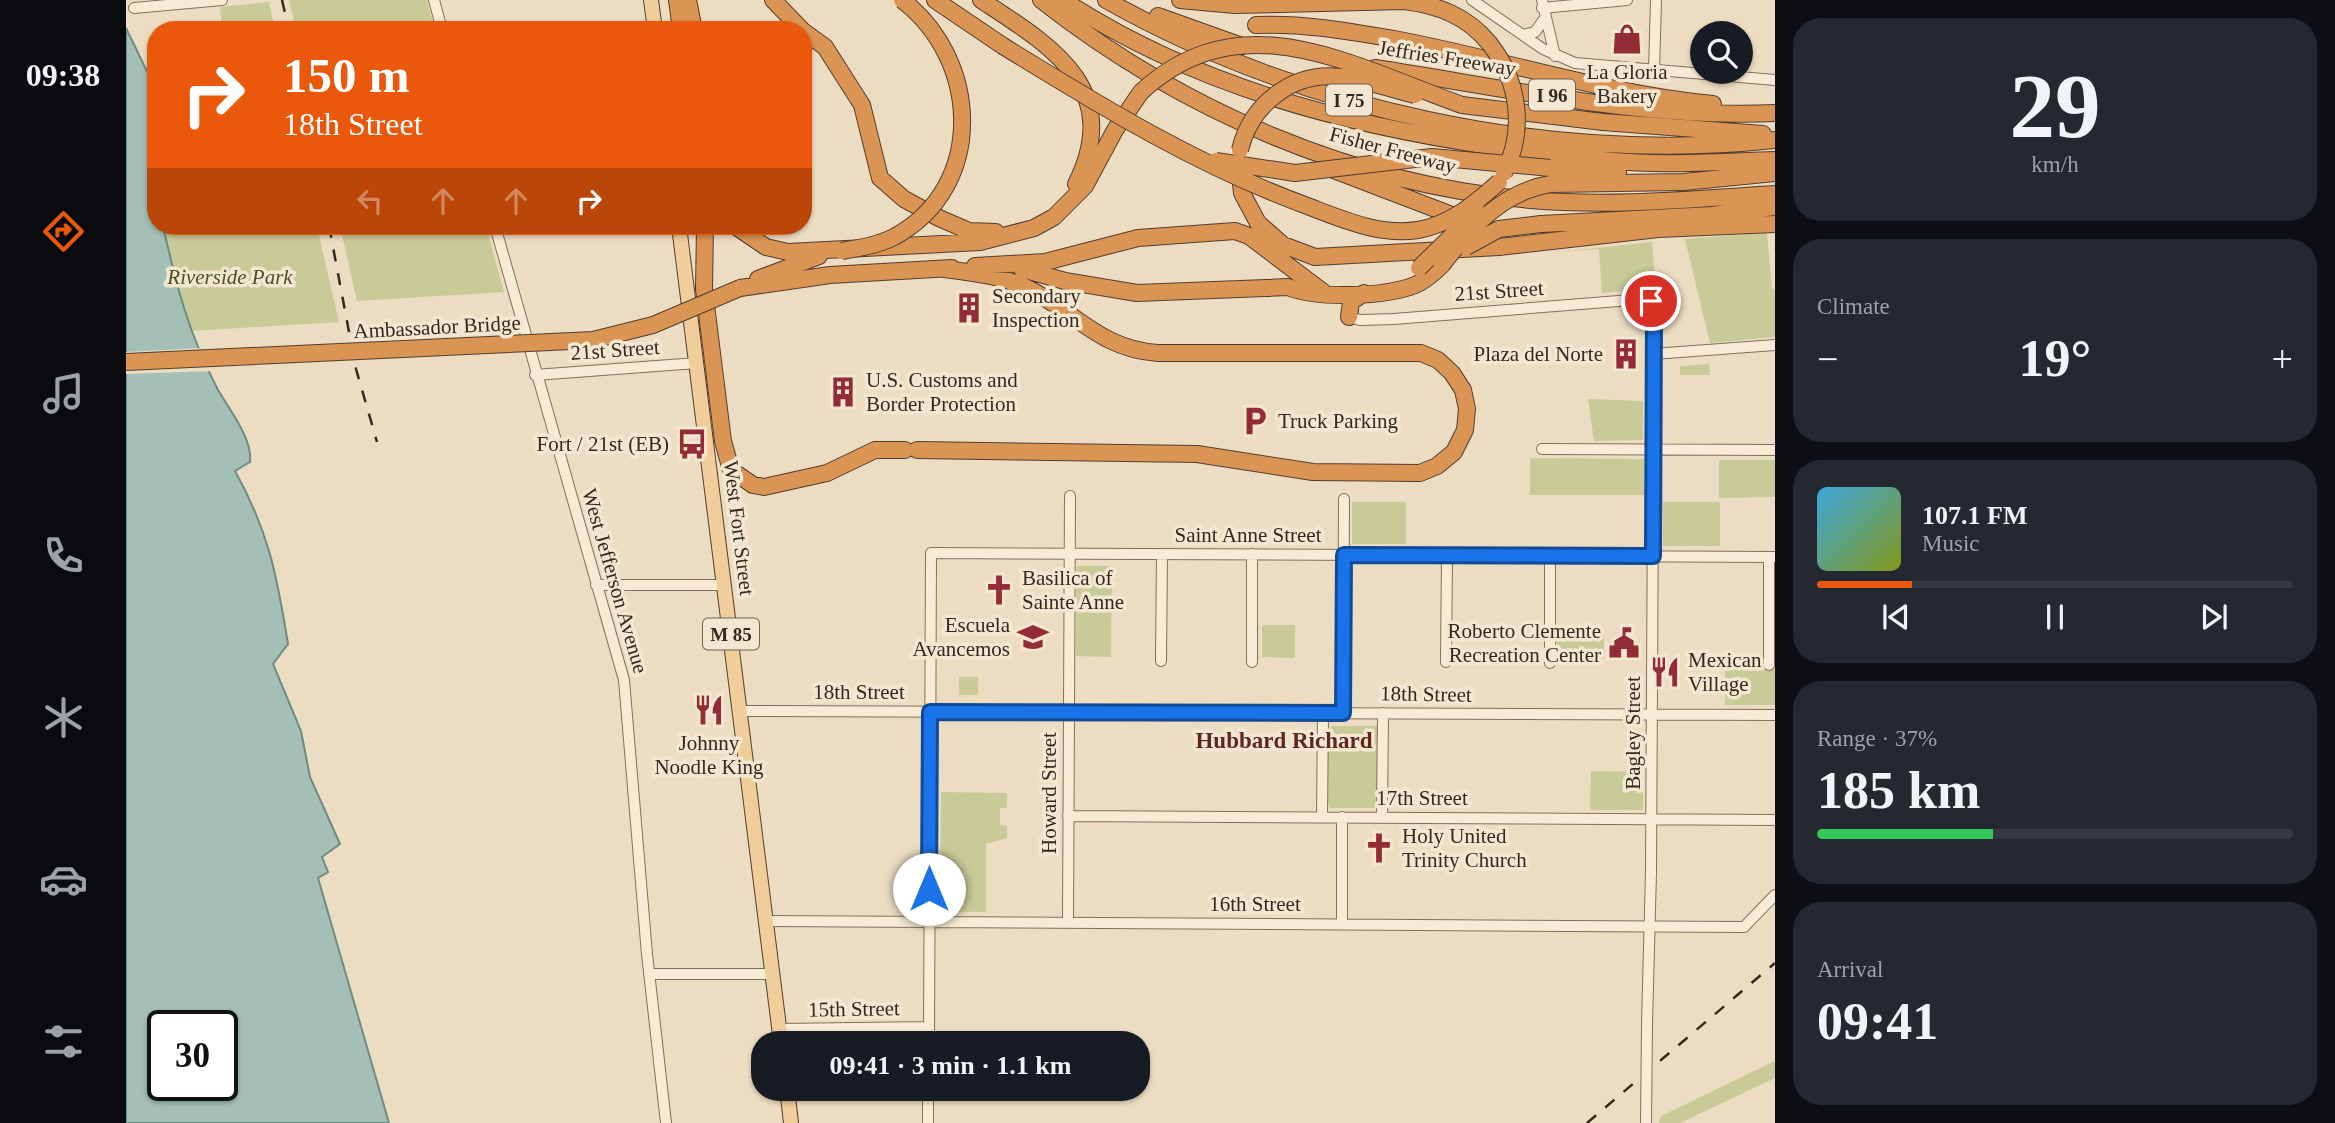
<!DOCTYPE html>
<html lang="en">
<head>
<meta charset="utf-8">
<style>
  body { margin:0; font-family:Georgia,serif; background:#242831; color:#f1f3f6; height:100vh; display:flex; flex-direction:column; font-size:26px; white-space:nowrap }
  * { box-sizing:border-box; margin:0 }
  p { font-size:23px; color:#9ea1a6 }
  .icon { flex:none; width:38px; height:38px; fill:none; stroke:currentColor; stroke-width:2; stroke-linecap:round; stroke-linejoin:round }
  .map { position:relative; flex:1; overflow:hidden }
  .details { display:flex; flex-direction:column; gap:18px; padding:18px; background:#0d0f14; width:560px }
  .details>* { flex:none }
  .guide { position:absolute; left:21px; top:21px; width:665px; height:214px; border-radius:28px; box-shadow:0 2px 5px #0004; background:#ea580c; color:#fff; overflow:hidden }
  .fabs { position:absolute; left:1564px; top:21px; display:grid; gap:14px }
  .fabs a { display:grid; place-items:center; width:63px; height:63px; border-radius:50%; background:#171b24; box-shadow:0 2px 5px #0004; font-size:35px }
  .speed { position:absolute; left:21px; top:1010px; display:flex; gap:14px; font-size:35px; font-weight:700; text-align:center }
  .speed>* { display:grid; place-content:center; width:91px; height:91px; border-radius:50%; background:#171b24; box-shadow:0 2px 5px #0004; line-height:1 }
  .speed .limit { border:4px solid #111; border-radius:10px; background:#fff; color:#111 }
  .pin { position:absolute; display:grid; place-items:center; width:60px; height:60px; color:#fff; margin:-30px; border:4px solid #fff; border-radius:50%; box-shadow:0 2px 7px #0007 }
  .me { position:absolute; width:77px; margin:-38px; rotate:0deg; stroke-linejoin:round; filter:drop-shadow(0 0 5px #0008) }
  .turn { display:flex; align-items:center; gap:24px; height:147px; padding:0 21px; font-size:32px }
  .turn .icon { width:91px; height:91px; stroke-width:2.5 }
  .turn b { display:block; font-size:49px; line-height:60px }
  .lanes { display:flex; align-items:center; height:66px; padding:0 21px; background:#0003; justify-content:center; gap:35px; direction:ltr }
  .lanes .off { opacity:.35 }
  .big { font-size:52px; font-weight:700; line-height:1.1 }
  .details .tile { flex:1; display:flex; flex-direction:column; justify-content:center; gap:10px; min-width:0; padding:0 24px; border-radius:28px; background:#242831 }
  .details .dial { align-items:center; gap:0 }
  .dial b { font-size:91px; line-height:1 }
  .song { display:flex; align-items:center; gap:21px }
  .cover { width:84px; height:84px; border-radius:10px; background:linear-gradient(135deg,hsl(200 70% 55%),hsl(70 70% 35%)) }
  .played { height:7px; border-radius:4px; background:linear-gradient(90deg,#ea580c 20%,#363941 20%) }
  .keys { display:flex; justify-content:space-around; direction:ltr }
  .heat { display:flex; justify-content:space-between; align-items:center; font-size:38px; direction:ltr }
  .charge { height:10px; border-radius:5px; background:linear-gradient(90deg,#34c759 37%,#363941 0) }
  .trip { position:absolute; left:625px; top:1031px; width:399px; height:70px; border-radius:28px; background:#171b24; box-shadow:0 2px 5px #0004; font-weight:700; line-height:70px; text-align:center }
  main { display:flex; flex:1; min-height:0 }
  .tab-bar { display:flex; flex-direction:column; width:126px; justify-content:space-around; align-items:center; background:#090b0e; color:#9ea1a6 }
  .tab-bar .icon { width:49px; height:49px }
  .tab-bar .active { color:#ea580c }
  .tab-bar b { font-size:32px; color:#f1f3f6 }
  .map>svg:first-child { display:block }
  .green { fill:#c8ca97 }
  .water { fill:#a4bfb5; stroke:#6c8d82; stroke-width:2; fill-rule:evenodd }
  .pier { fill:#ecdcc2 }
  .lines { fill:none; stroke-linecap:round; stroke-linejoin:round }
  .minor-casing { stroke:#866e5a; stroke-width:12 }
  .major-casing { stroke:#543d2e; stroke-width:16 }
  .highway-casing { stroke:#543d2e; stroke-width:18 }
  .minor { stroke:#f8ebd5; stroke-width:10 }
  .major { stroke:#efce9b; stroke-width:14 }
  .highway { stroke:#da9555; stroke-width:16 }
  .rail { stroke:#36281e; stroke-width:2.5; stroke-dasharray:12 12; stroke-linecap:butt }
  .minor-bridge-casing { stroke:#866e5a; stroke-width:12; stroke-linecap:butt }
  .highway-bridge-casing { stroke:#543d2e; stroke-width:18; stroke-linecap:butt }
  .minor-bridge { stroke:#f8ebd5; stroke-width:10 }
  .highway-bridge { stroke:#da9555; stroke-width:16 }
  .route-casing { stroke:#114b97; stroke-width:18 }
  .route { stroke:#1a73e8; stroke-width:12 }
  .labels { text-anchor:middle; stroke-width:7; stroke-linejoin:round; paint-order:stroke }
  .shield { fill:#f4e7d2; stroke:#6f6154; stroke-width:2 }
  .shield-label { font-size:19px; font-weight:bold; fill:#36281e }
  .street-label { font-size:21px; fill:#36281e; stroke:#f4e7d2 }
  .poi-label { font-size:21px; fill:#36281e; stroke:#f4e7d2; text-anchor:start }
  .park-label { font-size:21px; font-style:italic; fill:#4a5225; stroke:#f4e7d2 }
  .neighbourhood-label { font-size:23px; font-weight:bold; fill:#61271e; stroke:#f4e7d2 }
</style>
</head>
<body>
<main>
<nav class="tab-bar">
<b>09:38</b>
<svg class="icon active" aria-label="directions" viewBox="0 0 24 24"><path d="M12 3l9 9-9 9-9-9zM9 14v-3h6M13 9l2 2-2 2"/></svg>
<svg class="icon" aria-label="music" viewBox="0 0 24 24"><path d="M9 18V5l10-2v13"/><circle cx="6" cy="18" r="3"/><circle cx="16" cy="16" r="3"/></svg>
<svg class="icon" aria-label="phone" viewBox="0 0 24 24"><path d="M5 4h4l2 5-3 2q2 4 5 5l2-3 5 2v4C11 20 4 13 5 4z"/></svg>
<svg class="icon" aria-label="climate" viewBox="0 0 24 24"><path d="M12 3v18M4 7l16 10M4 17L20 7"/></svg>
<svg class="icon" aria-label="car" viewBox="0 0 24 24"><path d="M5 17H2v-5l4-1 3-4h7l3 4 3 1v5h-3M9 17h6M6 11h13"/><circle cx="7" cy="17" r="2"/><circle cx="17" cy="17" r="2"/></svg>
<svg class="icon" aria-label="filters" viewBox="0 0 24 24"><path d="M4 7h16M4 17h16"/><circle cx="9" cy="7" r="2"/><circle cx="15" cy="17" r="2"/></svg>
</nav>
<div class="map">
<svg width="1649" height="1123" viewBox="0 0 1649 1123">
  <rect width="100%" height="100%" fill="#ecdcc2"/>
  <path class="green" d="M163,0H301L309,30H170Z
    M143,2L149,30H96L94,7Z
    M37,226H191L213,322L64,331Z
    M214,226H360L378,292L231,301Z
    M1641,233L1646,289H1649V337L1584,343L1559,239Z
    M1526,242L1530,289L1476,293L1473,249L1431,252Z
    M1583,364L1584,375H1554V366Z
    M1462,399L1517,401V440L1468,441Z
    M1404,458L1518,459V495H1404Z
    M1593,460H1649V497L1593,498Z
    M1226,502H1280V544H1226Z
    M1537,502H1594V546H1537Z
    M951,566H986L985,657L950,656Z
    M1136,625H1169V658L1136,657Z
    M1431,634H1478V659H1430Z
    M1599,667H1649V705H1599Z
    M833,677H852V695H833Z
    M1205,726H1253L1252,808H1204C1197,784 1197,749 1205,726Z
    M1465,771L1517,772V810H1464Z
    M815,792L881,793V808H874V825L881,826V838L860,844V912H814Z
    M1649,1061V1078L1554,1123H1533L1535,1116Z"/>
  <path class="water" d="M0,28L30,90V110L22,111L30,135V157L24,160L29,179L26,180L30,196V226H37C51,288 62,332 92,390C104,410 127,440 124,462L109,471C143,532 151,576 162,644L147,664L175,731L184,777L214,844L196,857L202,872L192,878L263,1123H0ZM37,1026H96V1085H37Z"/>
  <path class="pier" d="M76,348L87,371L0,374V352Z"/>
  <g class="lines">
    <g class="minor-casing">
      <path id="minor" d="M308,0L316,30
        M1346,0L1417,49L1449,63L1649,80
        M1416,0L1429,56
        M8,8L96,0
        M1416,8L1501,0
        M1397,35L1409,32L1419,18
        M1528,71L1530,0
        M369,226L498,680L521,954L540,1123
        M1223,317L1234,320L1268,319L1518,299L1525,301L1528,307L1525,872L1521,1024
        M1527,354L1649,345
        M409,375L571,363
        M1416,449L1649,450
        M470,585H599
        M1035,661L1036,554
        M1126,662V554
        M1320,662L1321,555
        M1424,663V555
        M1643,665V557
        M614,711L1649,715
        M1217,713L1218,499
        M942,816L1649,820
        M1196,817L1197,713
        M1256,817L1257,713
        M640,921L1618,927L1649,895
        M942,923L944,496
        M1216,924V817
        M523,974H647
        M654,1029L803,1027
        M803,1043L805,553L1649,557
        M802,1123V1088"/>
    </g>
    <g class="major-casing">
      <path id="major" d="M525,0L529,30
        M553,226L655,1043
        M661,1088L665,1123"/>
    </g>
    <g class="highway-casing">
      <path id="highway" d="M551,0L555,30
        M562,0L568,30
        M647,0L676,30
        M809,0L877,46
        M855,0C925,46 998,88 950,184
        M915,0C1055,110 1227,185 1405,200C1486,207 1568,199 1649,194
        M937,0C1067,85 1218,125 1370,147C1422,154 1474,162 1527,163C1568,164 1609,161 1649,160
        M980,0C1175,110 1425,164 1649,140
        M1054,0L1109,5L1278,1C1312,5 1341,16 1363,43
        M1032,16L1116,46
        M1130,25C1177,23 1222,31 1268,39C1375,59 1479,94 1587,104
        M677,31L699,47L736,105L754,178L778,199L813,218L843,231L870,232
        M1249,68C1381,88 1515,119 1649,113
        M1336,105L1477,122L1637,134
        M1113,166L1116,193L1132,223L1157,245L1189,257L1373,247L1532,229L1649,224
        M1200,167L1336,219
        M1424,168L1492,173
        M1425,184L1558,182L1649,173
        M1415,224L1586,215L1649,207
        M579,226L578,289L597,441L605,470L627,485L638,487L701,473L749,450H779
        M609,226L640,247L662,252L854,242L908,228L928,217L959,186L989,130L1015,92
        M849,266L919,262L1012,238L1109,231L1123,236L1197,292
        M896,269L939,281L1011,293L1162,287C1191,299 1259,297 1289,285C1299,281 1308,273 1316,265
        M632,279L693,256
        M614,288L704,275L826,268
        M1223,317L1225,302L1238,293
        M791,450L1071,454L1187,472L1294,473L1311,466L1328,452L1339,430L1341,409L1337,390L1326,373L1312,360L1295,353H1032C976,349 953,316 907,291C879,276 849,273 818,269"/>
    </g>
    <use href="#minor" class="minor"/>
    <use href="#major" class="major"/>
    <use href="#highway" class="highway"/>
    <path class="rail" d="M156,0L163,30
      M203,226L230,369L251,442
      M1461,1123L1649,963"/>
    <g class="minor-bridge-casing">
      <path id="minor-bridge" d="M1520,1123L1521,1024"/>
    </g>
    <g class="highway-bridge-casing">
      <path id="highway-bridge" d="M1363,43C1393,80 1400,130 1378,173
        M877,46C976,107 1074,167 1184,207C1218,220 1255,236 1292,230C1326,224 1349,203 1373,182
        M1015,92C1116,0 1221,64 1336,105
        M1114,150C1125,104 1167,71 1215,77C1240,80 1265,89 1289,95
        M1090,161L1169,173L1306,157L1424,168
        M1340,247L1373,229L1415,224
        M716,251C734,248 752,245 768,237C861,187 854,59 776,0
        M1316,265C1343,229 1377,191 1425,184
        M1293,268L1351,211
        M0,362L467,340L527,325L614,288"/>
    </g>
    <use href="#minor-bridge" class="minor-bridge"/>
    <use href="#highway-bridge" class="highway-bridge"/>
  </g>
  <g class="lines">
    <g class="route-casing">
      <path id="route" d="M803,889L804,712L1217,713L1218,555L1527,556L1528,307L1525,301"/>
    </g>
    <use href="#route" class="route"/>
  </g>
  <defs>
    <g id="shop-bare" transform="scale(2.415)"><path d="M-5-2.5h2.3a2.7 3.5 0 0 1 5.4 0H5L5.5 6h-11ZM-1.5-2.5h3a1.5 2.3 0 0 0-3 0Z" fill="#932c35" stroke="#f4e7d2" stroke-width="2.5" paint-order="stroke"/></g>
    <g id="building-bare" transform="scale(2.415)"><path d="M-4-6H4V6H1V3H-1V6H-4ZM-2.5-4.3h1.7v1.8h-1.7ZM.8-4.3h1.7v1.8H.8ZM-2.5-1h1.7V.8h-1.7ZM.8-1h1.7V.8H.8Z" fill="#932c35" stroke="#f4e7d2" stroke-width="2.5" paint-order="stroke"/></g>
    <g id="parking-bare" transform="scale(2.415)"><path d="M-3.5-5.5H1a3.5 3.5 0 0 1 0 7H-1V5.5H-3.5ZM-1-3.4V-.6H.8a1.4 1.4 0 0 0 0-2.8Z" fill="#932c35" stroke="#f4e7d2" stroke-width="2.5" paint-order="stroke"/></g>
    <g id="bus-bare" transform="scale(2.415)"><path d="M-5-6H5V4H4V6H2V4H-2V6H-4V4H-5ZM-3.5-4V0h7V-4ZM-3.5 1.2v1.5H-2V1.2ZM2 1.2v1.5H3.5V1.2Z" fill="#932c35" stroke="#f4e7d2" stroke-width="2.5" paint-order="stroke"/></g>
    <g id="church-bare" transform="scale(2.415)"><path d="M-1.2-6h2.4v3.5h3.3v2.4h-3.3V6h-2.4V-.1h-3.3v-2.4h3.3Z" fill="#932c35" stroke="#f4e7d2" stroke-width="2.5" paint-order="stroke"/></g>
    <g id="school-bare" transform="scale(2.415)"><path d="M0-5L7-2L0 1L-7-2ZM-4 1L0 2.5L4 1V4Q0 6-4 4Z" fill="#932c35" stroke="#f4e7d2" stroke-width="2.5" paint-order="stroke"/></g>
    <g id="civic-bare" transform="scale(2.415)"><path d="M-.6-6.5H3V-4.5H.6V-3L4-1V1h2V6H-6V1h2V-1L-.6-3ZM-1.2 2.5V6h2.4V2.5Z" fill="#932c35" stroke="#f4e7d2" stroke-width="2.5" paint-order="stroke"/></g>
    <g id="restaurant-bare" transform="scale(2.415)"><path d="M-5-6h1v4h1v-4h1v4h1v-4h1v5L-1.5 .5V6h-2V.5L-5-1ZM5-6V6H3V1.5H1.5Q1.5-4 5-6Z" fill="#932c35" stroke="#f4e7d2" stroke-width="2.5" paint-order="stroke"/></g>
  </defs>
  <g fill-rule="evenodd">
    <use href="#shop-bare" x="1501" y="39"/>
    <use href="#building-bare" x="843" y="308"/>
    <use href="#building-bare" x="1500" y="354"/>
    <use href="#building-bare" x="717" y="392"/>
    <use href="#parking-bare" x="1129" y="421"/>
    <use href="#bus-bare" x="566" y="444"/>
    <use href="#church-bare" x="873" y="590"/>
    <use href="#school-bare" x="907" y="637"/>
    <use href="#civic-bare" x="1498" y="643"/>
    <use href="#restaurant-bare" x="1539" y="672"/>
    <use href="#restaurant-bare" x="583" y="710"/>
    <use href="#church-bare" x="1253" y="848"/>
  </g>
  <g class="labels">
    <g class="shield">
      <rect x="1403" y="79.5" width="46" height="31" rx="5"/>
      <rect x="1200" y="84.5" width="46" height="31" rx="5"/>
      <rect x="577" y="618.5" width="56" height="31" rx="5"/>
    </g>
    <g class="shield-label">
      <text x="1426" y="102">I 96</text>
      <text x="1223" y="107">I 75</text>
      <text x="605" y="641">M 85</text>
    </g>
    <g class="street-label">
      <text transform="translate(1321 58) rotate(9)" y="7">Jeffries Freeway</text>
      <text transform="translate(1267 150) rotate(15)" y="7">Fisher Freeway</text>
      <text transform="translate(1373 291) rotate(-4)" y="7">21st Street</text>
      <text transform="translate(311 327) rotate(-3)" y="7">Ambassador Bridge</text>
      <text transform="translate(489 350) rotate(-4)" y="7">21st Street</text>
      <text transform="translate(613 528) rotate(83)" y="7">West Fort Street</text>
      <text x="1122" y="542">Saint Anne Street</text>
      <text transform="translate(489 581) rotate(74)" y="7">West Jefferson Avenue</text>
      <text x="733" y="699">18th Street</text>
      <text transform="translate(1300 694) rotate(1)" y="7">18th Street</text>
      <text transform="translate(1507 733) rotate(-90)" y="7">Bagley Street</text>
      <text transform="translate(923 793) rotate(-90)" y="7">Howard Street</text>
      <text x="1296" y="805">17th Street</text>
      <text x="1129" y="911">16th Street</text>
      <text transform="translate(728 1009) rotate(-1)" y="7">15th Street</text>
    </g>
    <g class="poi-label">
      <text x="1501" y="79" text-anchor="middle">La Gloria<tspan x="1501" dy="24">Bakery</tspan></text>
      <text x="866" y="303">Secondary<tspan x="866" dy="24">Inspection</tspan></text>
      <text x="1477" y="361" text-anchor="end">Plaza del Norte</text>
      <text x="740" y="387">U.S. Customs and<tspan x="740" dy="24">Border Protection</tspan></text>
      <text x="1152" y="428">Truck Parking</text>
      <text x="543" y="451" text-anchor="end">Fort / 21st (EB)</text>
      <text x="896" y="585">Basilica of<tspan x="896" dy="24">Sainte Anne</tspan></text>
      <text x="884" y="632" text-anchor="end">Escuela<tspan x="884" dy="24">Avancemos</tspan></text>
      <text x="1475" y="638" text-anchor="end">Roberto Clemente<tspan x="1475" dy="24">Recreation Center</tspan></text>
      <text x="1562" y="667">Mexican<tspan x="1562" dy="24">Village</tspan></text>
      <text x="583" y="750" text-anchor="middle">Johnny<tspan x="583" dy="24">Noodle King</tspan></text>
      <text x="1276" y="843">Holy United<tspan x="1276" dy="24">Trinity Church</tspan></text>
    </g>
    <g class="park-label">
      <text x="104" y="284">Riverside Park</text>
    </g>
    <g class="neighbourhood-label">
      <text x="1158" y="748">Hubbard Richard</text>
    </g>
  </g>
</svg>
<div class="fabs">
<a><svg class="icon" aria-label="search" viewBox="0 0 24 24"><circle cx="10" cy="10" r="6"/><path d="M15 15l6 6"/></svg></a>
</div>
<div class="speed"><div class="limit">30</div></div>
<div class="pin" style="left:1525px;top:301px;background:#d93025"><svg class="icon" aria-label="arrive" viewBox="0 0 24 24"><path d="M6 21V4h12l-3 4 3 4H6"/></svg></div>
<svg class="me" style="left:803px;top:889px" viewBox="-20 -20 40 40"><circle r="19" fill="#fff"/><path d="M0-13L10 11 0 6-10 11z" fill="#1a73e8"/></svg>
<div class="trip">09:41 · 3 min · 1.1 km</div>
<div class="guide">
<div class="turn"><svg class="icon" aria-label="right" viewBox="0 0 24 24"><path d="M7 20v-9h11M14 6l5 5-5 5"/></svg><div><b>150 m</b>18th Street</div></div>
<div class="lanes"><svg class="icon off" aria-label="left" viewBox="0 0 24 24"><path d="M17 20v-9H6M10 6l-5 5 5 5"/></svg><svg class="icon off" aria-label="ahead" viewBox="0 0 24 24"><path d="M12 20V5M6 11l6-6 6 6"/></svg><svg class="icon off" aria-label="ahead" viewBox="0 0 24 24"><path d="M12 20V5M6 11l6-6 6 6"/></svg><svg class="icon" aria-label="right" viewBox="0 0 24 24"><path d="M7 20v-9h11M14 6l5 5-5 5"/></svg></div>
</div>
</div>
<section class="details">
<div class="tile dial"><b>29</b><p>km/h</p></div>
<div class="tile"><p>Climate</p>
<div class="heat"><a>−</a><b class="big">19°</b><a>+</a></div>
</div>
<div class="tile">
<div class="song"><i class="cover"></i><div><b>107.1 FM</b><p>Music</p></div></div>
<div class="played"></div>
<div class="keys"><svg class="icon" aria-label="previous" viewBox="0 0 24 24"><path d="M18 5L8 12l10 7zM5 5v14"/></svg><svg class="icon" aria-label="pause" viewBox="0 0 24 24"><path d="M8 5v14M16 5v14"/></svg><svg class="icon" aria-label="next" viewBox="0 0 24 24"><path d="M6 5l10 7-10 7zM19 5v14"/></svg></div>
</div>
<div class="tile"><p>Range · 37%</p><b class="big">185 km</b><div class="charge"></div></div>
<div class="tile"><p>Arrival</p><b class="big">09:41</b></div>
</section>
</main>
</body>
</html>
